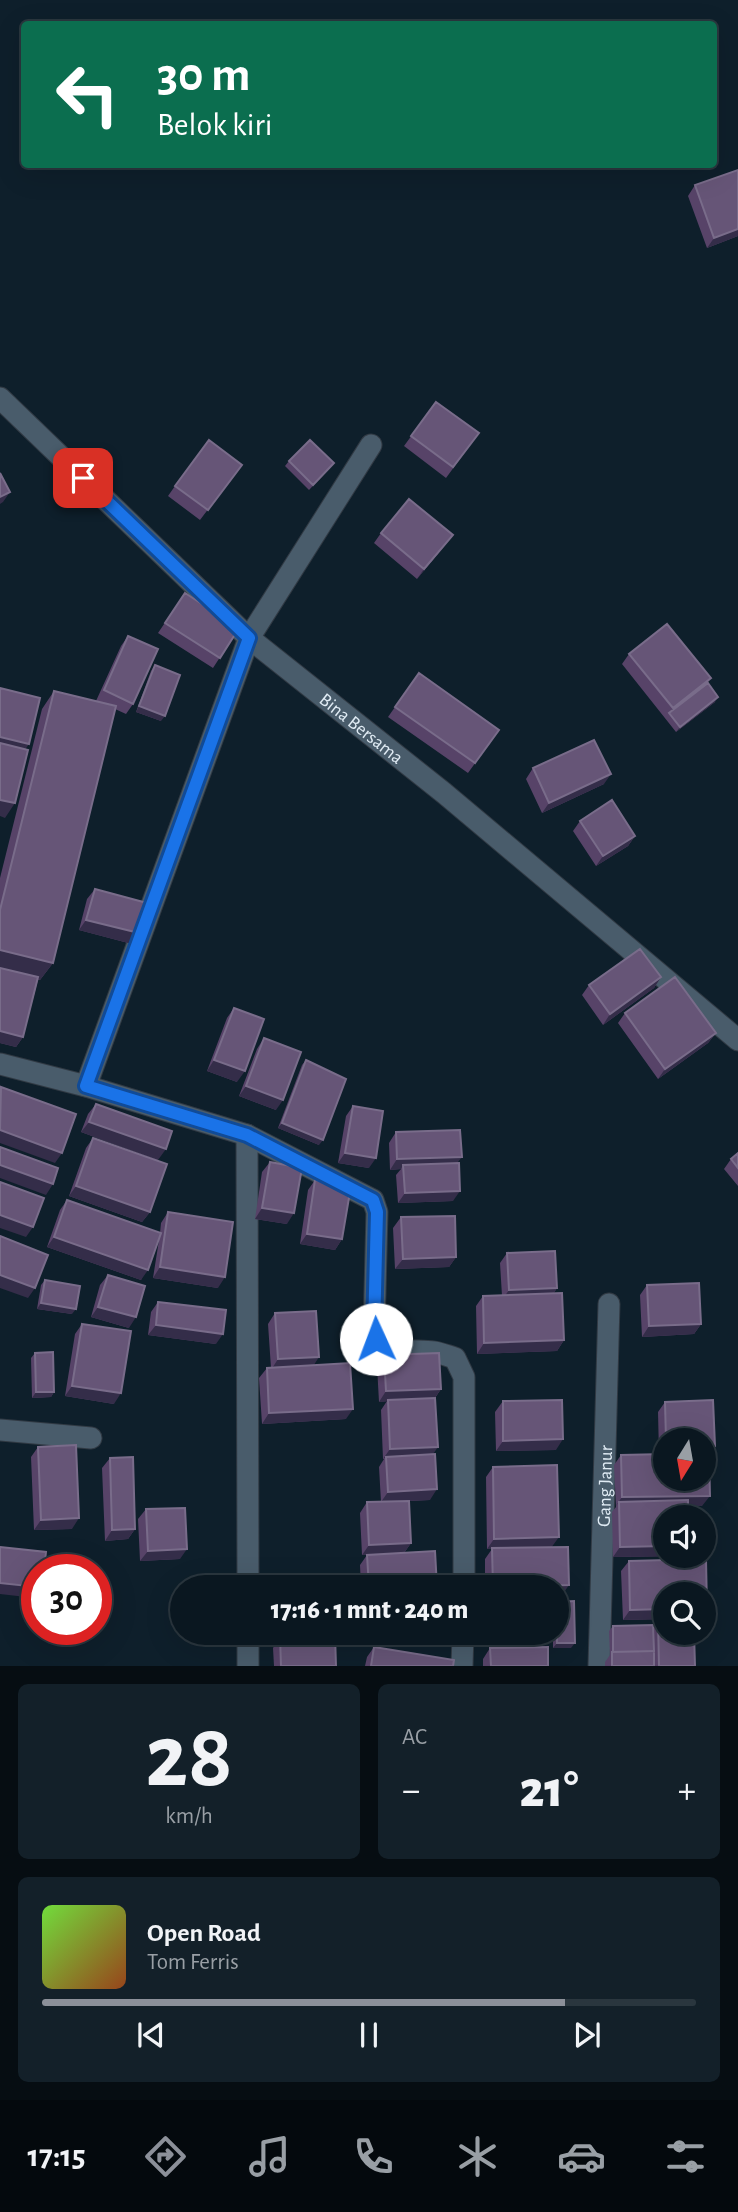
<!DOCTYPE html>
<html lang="id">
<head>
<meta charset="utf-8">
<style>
  body { margin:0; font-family:"Alegreya Sans",sans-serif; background:#132029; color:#f1f3f6; height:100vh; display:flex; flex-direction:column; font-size:26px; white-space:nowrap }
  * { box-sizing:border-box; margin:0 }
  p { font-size:23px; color:#999fa5 }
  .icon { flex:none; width:38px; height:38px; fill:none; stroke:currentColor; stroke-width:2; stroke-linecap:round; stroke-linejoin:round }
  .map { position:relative; height:1666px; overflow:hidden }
  .drawer { display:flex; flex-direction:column; gap:18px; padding:18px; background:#060d12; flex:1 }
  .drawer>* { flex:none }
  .banner { position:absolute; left:21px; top:21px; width:696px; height:147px; border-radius:7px; box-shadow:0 7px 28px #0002,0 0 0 2px #2a363e; background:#0b6e4f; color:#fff; overflow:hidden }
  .needle { width:46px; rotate:191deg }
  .controls { position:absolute; left:653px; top:1428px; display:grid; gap:14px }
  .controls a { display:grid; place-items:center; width:63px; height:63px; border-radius:50%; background:#0a1720; box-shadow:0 7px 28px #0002,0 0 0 2px #2a363e; font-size:35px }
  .speed { position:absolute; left:21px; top:1554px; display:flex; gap:14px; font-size:35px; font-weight:700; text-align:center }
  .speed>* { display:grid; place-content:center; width:91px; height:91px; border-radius:50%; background:#0a1720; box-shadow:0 7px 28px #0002,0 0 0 2px #2a363e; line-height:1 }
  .speed .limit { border:10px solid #d22; background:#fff; color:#111 }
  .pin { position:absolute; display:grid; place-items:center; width:60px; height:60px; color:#fff; margin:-30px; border-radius:14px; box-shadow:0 4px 10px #0006 }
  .me { position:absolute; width:77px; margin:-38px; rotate:358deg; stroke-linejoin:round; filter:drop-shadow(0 0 5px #0008) }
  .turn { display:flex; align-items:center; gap:24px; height:147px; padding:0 21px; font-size:32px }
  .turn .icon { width:91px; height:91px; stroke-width:2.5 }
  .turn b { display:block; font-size:49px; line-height:60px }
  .big { font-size:52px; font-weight:800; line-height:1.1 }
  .drawer .widget { flex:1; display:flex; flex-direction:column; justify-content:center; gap:10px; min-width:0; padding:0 24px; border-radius:10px; background:#132029 }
  .drawer .dial { align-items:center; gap:0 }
  .dial b { font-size:91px; line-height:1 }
  .song { display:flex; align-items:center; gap:21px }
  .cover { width:84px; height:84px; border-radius:10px; background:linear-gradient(135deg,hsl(100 70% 55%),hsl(20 70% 35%)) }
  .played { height:7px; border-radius:4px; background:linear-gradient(90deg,#8c9099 80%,#2a363e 80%) }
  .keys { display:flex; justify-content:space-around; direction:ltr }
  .heat { display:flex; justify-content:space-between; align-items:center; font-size:38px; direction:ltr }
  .drawer .tiles { flex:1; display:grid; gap:18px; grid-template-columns:1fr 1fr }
  .widget:last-child { grid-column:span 2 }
  .trip { position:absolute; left:170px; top:1575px; width:399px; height:70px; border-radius:35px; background:#0a1720; box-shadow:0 7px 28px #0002,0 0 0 2px #2a363e; font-weight:800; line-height:70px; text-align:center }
  .tabs { display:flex; height:112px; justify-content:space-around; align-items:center; background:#04090d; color:#999fa5 }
  .tabs .icon { width:49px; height:49px }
  .tabs .active { color:#8c9099 }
  .tabs b { font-size:32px; color:#f1f3f6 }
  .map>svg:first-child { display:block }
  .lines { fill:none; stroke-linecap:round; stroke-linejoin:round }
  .street-casing { stroke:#313a44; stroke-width:23 }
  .street { stroke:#495c6b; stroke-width:21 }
  .wall { fill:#574368; fill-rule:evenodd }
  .shaded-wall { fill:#342d49 }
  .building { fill:#657; stroke:#796c8a; stroke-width:2 }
  .route-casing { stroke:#114b97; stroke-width:18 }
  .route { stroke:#1a73e8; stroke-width:12 }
  .labels { text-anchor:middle; stroke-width:7; stroke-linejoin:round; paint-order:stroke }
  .street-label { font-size:19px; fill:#e0ebf4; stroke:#0e1f2b }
</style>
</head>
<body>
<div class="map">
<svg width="738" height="1666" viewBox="0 0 738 1666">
  <rect width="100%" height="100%" fill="#0e1f2b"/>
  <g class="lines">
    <g class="street-casing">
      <g id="street">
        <path id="s1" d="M0,398L249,638L444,793L738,1040"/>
        <path d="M0,1064L86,1086L247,1135L373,1200L377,1212L374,1331C379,1356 414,1349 434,1352C441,1353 448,1356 455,1358L464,1377V1587"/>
        <path d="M86,1086L249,638L371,445"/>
        <path d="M247,1135L248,1587"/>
        <path d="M0,1430L91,1438"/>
        <path d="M248,1633V1666"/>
        <path d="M462,1666L463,1633"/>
        <path id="s2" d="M599,1666L609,1304"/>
      </g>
    </g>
    <use href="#street" class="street"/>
  </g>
  <path class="wall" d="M738,170V236L707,248L688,196L695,185Z
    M436,402L479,433L446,478L404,446Z
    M289,461L334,463L330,468L309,490L285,466Z
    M234,475L200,520L168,496L175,486Z
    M381,533L445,545L417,579L374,543Z
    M185,593L239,628L213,668L158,633Z
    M128,636L133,704L126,714L115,709L53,963L40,980H38L23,1037L16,1047L0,1043V878L42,709L54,691L100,702L96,701L121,646Z
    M629,654L708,683L715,702L676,732L622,664Z
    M155,665L161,721L136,712L151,671Z
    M419,673L499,730L468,773L388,717Z
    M533,768L604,784L542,813L526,779Z
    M580,821L635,836L628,846L596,866L573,831Z
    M95,889L132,944L79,930L87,899Z
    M661,977L654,988L603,1025L582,995L589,985Z
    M234,1008L237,1082L207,1071L227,1018Z
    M625,1013L716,1033L708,1043L658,1079L618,1023Z
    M264,1038L276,1110L239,1096L257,1049Z
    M306,1060L319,1145L278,1128L302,1065Z
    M96,1104L158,1160L81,1132L88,1114Z
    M353,1106L369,1168L338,1163L346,1116Z
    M396,1132L457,1163L453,1201L398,1203L396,1175L401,1169L390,1170L389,1143Z
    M93,1138L150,1212L142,1222L69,1196L86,1148Z
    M738,1153V1186L724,1169L731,1159Z
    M270,1162L287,1224L255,1219L262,1172Z
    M315,1180L342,1239L335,1250L300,1244L308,1190Z
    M67,1200L160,1233L161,1223L168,1212L218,1288L153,1278L159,1240L141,1280L47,1247L60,1210Z
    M401,1217L456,1257L449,1267L395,1269L393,1228Z
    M507,1253L557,1288L553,1294L564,1340L557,1351L477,1354L476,1306L483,1296H502L500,1263Z
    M108,1275L129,1328L91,1317L100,1285Z
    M45,1280L72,1314L37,1309L41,1285Z
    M647,1285L701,1324L694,1334L642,1337L640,1295Z
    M158,1302L216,1344L148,1335L151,1312Z
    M275,1313L313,1365L346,1419L262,1424L259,1378L267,1368H271L268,1324Z
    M82,1324L114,1404L65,1396L75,1334Z
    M35,1353L54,1392L51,1397L32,1398L31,1358Z
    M384,1355L441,1389L435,1398L430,1500L409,1501L411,1543L404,1553L437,1587H361L360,1565L367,1555H362L360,1513L367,1502H381L379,1467L384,1459H383L381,1410L387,1401L379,1402L377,1366Z
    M503,1401L556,1450L496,1451L495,1412Z
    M665,1402L715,1446L709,1454L702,1506H688L665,1556H681L613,1557L612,1512L616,1507L614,1465L621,1455L659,1454L658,1412ZM665,1440H704L665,1479Z
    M38,1447L72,1529L34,1530L31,1457Z
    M110,1458L135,1529L128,1539L105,1541L102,1468Z
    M493,1467L552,1547L562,1595L556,1596V1587H485V1559L492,1549H487L486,1477Z
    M146,1509L180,1559L140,1561L138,1519Z
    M706,1559L707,1609L704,1614V1594H665V1619L623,1620L621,1571L629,1561Z
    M658,1621L695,1666H605V1662L610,1655L609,1631L613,1626L653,1628Z
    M553,1633H556L571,1648H553Z
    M280,1637L336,1666H274L273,1648Z
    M374,1647L453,1666H365L367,1657Z
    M490,1648L548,1666H483V1659Z"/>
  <path class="shaded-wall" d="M738,229V236L707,248L714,238Z
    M10,492L3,502L0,504V497Z
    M453,535L445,545L417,579L424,569Z
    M711,678L704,689L669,713L673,708Z
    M718,697L715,702L676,732L680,727Z
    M139,706L165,716L161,721L136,712Z
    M0,737L29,744L22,754L0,749Z
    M611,774L604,784L542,813L549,803Z
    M0,800L15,803L5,818L0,816Z
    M635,836L628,846L596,866L603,856Z
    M86,920L139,933L132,944L79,930Z
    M0,950L53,963L40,980L0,970Z
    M661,977L654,988L603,1025L610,1014Z
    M0,1031L23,1037L16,1047L0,1043Z
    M716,1033L708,1043L658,1079L665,1069Z
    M214,1060L245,1071L237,1082L207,1071Z
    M246,1086L283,1100L276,1110L239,1096Z
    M89,1122L166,1149L158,1160L81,1132Z
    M282,1123L323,1140L319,1145L278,1128Z
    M0,1130L62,1153L55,1163L0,1143Z
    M345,1153L376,1158L369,1168L338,1163Z
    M462,1157L454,1167L403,1165L401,1169L390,1170L397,1159Z
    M0,1165L53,1184L46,1195L0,1178Z
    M76,1186L150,1212L142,1222L69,1196Z
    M460,1191L453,1201L398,1203L405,1193Z
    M262,1208L294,1213L287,1224L255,1219Z
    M0,1215L33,1227L26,1237L0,1228Z
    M307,1234L342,1239L335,1250L300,1244Z
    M54,1237L148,1270L141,1280L47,1247Z
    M456,1257L449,1267L395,1269L403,1259Z
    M160,1267L225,1277L218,1288L153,1278Z
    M0,1275L35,1288L28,1298L0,1288Z
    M557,1288L550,1299L502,1300L509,1290Z
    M41,1303L76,1309L72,1314L37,1309Z
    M98,1307L136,1317L129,1328L91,1317Z
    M701,1324L694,1334L642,1337L649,1326Z
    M156,1325L223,1334L216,1344L148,1335Z
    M564,1340L557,1351L477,1354L484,1343Z
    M319,1357L312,1368L271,1370L278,1359Z
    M72,1386L121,1393L114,1404L65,1396Z
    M441,1389L434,1399L379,1402L386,1391Z
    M36,1392H54L51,1397L32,1398Z
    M353,1409L346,1419L262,1424L269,1413Z
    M563,1439L556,1450L496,1451L503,1441Z
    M704,1446H715L708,1456H704Z
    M438,1447L431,1457H386L383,1459L390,1449Z
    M437,1489L430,1500L381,1502L388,1492Z
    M710,1496L702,1506L619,1507V1502L615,1507L622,1497Z
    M79,1518L72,1529L34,1530L41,1520Z
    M135,1529L128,1539L105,1541L112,1530Z
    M559,1537L551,1548L487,1549L494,1539Z
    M411,1543L404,1553L362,1555L369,1545Z
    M665,1546V1556H682L613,1557L620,1547Z
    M187,1549L180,1559L140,1561L148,1551Z
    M0,1583L37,1587V1595L35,1598L0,1594Z
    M569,1585L562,1595L556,1596V1587H493Z
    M665,1609V1619L623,1620L630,1610Z
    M557,1643H575L571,1648H553Z"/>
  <path class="building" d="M738,170V229L714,238L695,185Z
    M436,402L479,433L453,467L411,436Z
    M209,440L242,465L208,510L175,486Z
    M310,440L334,463L313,485L289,461Z
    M0,473L10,492L0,497Z
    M409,499L453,535L424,569L381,533Z
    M185,593L239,628L220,658L165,623Z
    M667,624L711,678L673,708L629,654Z
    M128,636L158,649L133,704L104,690Z
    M155,665L180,675L165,716L139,706Z
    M419,673L499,730L475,763L395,707Z
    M708,683L718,697L680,727L669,713Z
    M0,688L40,698L29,744L0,737Z
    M54,691L116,706L53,963L0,950V910Z
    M594,740L611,774L549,803L533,768Z
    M0,743L28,750L15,803L0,800Z
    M612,800L635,836L603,856L580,821Z
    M95,889L147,903L139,933L86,920Z
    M640,949L661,977L610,1014L589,985Z
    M0,968L38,977L23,1037L0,1031Z
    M675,977L716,1033L665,1069L625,1013Z
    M234,1008L264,1019L245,1071L214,1060Z
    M264,1038L301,1052L283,1100L246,1086Z
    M306,1060L346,1079L323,1140L282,1123Z
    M1,1087L76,1114L62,1153L0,1130Z
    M96,1104L172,1131L166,1149L89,1122Z
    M353,1106L383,1111L376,1158L345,1153Z
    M460,1130L462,1157L397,1159L396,1132Z
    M93,1138L167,1164L150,1212L76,1186Z
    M0,1147L58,1168L53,1184L0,1165Z
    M738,1153V1168L731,1159Z
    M270,1162L302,1168L294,1213L262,1208Z
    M459,1163L460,1191L405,1193L403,1165Z
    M315,1180L351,1186L342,1239L307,1234Z
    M0,1182L44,1198L33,1227L0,1215Z
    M67,1200L161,1233L148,1270L54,1237Z
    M168,1212L233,1222L225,1277L160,1267Z
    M455,1216L456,1257L403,1259L401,1217Z
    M0,1236L48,1255L35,1288L0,1275Z
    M555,1251L557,1288L509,1290L507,1253Z
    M108,1275L145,1286L136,1317L98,1307Z
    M45,1280L80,1286L76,1309L41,1303Z
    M699,1283L701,1324L649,1326L647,1285Z
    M562,1293L564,1340L484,1343L483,1296Z
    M158,1302L226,1310L223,1334L156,1325Z
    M316,1311L319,1357L278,1359L275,1313Z
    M82,1324L131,1331L121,1393L72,1386Z
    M53,1352L54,1392H36L35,1353Z
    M439,1353L441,1389L386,1391L384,1355Z
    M350,1363L353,1409L269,1413L267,1368Z
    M435,1398L438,1447L390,1449L388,1400Z
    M562,1400L563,1439L503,1441V1401Z
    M713,1400L715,1446H704V1440H666L665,1402Z
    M76,1445L79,1518L41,1520L38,1447Z
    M704,1453H709L710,1496L622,1497L621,1455L665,1454V1479H704Z
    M435,1454L437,1489L388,1492L386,1457Z
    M133,1457L135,1529L112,1530L110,1458Z
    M557,1465L559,1537L494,1539L493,1467Z
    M688,1500V1517H665V1546L620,1547L619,1502Z
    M409,1501L411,1543L369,1545L367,1502Z
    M185,1508L187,1549L148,1551L146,1509Z
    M0,1547L46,1552L44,1570H37V1587L0,1583Z
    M568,1547L569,1585L493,1587L492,1548Z
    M435,1551L437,1587H369L367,1555Z
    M706,1559L707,1609H704V1594H665V1609L630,1610L629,1561Z
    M574,1601L575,1643H557L556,1602Z
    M658,1621H665V1633H694L695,1666H659Z
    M653,1625L654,1651L613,1652V1626Z
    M335,1635L336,1666H281L280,1637Z
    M374,1647L454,1660L453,1666H371Z
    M548,1647V1666H491L490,1648Z
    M654,1651V1666H612V1652Z"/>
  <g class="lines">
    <g class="route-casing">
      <path id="route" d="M83,478L249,638L86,1086L247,1135L373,1200L377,1212L374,1331L376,1339"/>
    </g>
    <use href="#route" class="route"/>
  </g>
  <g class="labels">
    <g class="street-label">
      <text dy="7" stroke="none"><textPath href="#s1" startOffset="490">Bina Bersama</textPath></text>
      <text dy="7" stroke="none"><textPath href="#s2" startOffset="180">Gang Janur</textPath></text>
    </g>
  </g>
</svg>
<div class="controls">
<a><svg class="needle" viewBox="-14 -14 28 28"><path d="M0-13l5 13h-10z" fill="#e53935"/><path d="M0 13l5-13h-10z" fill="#999fa5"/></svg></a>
<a><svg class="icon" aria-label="sound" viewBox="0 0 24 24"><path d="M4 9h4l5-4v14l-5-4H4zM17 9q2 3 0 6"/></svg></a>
<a><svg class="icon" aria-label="search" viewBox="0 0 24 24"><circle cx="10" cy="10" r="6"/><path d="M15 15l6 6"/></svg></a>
</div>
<div class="speed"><div class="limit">30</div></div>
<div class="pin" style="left:83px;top:478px;background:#d93025"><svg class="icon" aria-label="arrive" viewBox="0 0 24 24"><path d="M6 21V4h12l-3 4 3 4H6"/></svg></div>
<svg class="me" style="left:376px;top:1339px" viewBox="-20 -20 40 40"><circle r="19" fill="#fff"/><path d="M0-13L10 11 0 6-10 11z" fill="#1a73e8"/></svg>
<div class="trip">17:16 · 1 mnt · 240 m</div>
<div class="banner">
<div class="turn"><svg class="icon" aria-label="left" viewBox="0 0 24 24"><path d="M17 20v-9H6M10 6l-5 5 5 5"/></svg><div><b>30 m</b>Belok kiri</div></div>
</div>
</div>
<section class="drawer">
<div class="tiles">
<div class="widget dial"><b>28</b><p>km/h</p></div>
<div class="widget"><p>AC</p>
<div class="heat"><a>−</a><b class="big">21°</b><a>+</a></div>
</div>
<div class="widget">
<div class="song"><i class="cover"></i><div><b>Open Road</b><p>Tom Ferris</p></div></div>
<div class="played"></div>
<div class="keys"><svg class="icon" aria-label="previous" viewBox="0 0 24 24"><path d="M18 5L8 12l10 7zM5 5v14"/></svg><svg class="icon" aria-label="pause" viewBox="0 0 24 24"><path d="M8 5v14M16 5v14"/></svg><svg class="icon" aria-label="next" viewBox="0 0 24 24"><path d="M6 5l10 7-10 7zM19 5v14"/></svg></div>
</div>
</div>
</section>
<nav class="tabs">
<b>17:15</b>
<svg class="icon active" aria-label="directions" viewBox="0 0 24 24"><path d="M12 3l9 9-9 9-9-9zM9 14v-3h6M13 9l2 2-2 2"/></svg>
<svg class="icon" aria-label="music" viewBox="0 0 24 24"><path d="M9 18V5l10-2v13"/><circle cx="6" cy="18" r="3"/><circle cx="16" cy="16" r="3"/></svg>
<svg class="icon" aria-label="phone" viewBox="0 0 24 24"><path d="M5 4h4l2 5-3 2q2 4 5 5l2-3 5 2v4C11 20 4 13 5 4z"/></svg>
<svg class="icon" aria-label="climate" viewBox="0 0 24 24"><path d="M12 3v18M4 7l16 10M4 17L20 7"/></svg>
<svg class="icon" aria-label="car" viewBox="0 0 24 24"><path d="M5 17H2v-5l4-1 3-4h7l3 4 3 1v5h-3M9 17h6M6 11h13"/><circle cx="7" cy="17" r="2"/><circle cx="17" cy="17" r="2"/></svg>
<svg class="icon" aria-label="filters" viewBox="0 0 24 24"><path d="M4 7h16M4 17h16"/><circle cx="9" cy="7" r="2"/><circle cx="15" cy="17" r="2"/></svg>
</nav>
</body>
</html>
